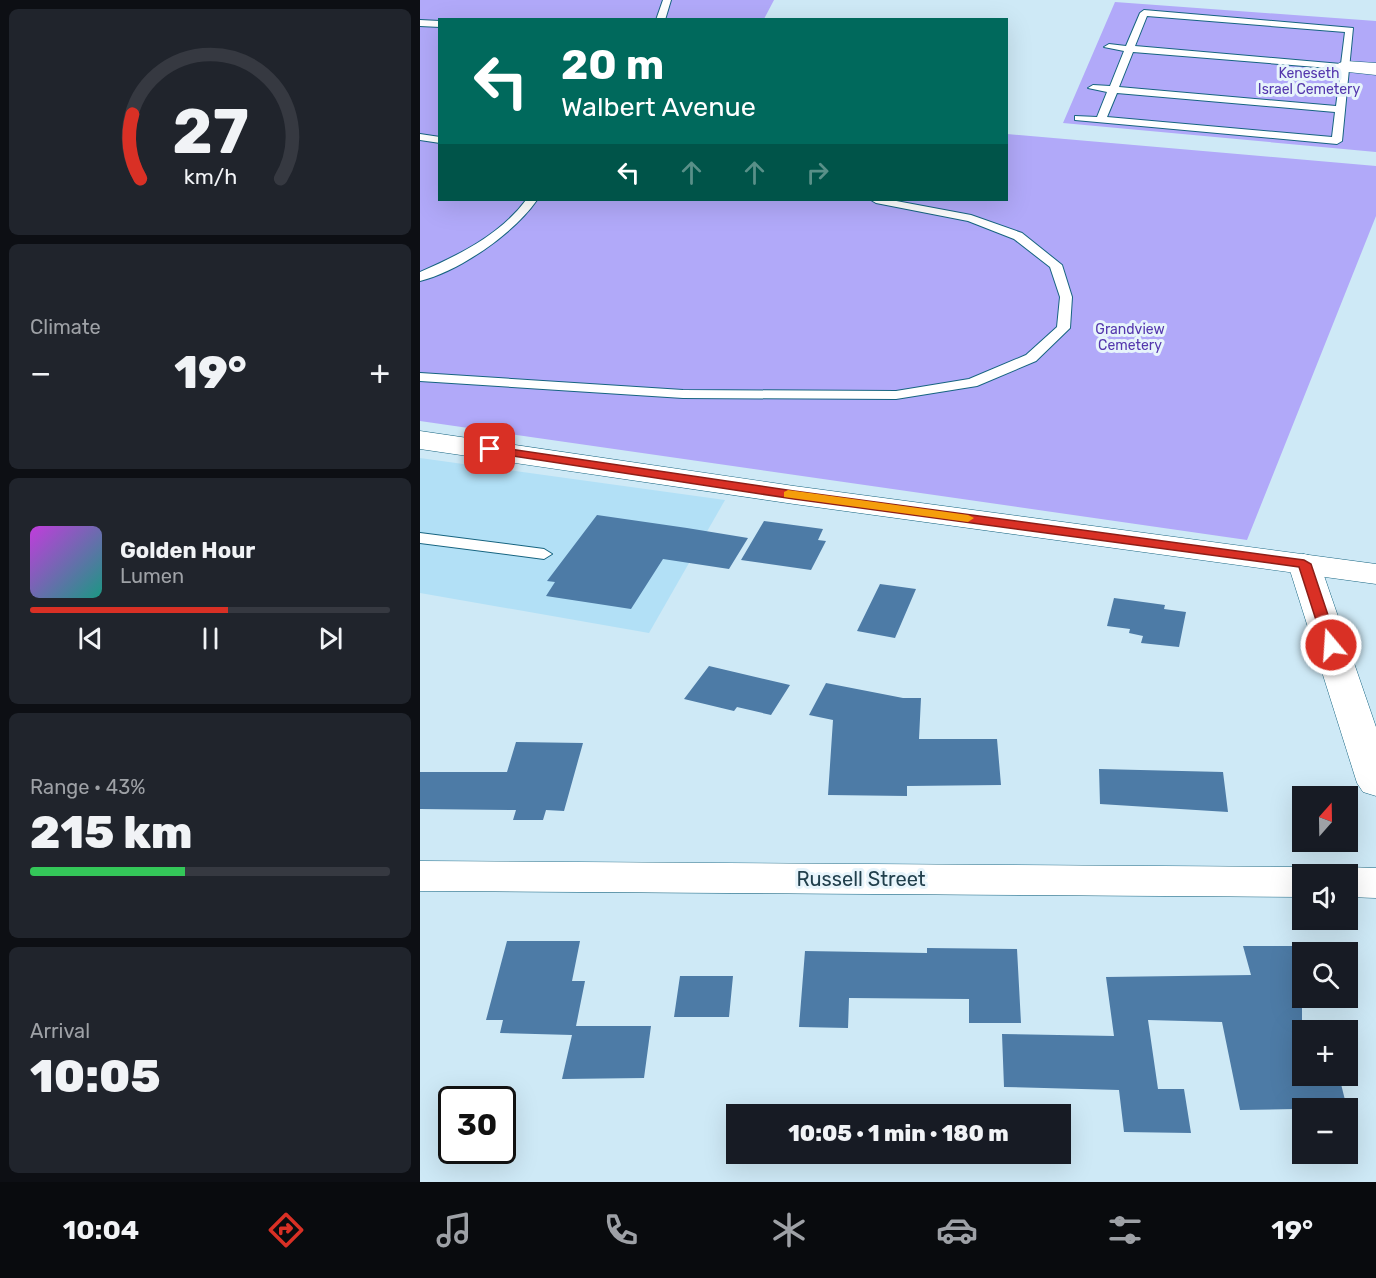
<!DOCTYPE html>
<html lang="en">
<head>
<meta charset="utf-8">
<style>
  body { margin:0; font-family:Rubik,sans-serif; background:#20242c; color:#f1f3f6; height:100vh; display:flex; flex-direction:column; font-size:22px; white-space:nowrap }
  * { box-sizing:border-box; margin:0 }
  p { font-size:20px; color:#9ea1a6 }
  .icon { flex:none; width:33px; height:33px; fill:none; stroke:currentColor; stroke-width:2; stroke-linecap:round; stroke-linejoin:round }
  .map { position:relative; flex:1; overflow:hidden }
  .drawer { display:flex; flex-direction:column; gap:9px; padding:9px; background:#0d0f14; width:420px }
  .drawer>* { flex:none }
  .hud { position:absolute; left:18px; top:18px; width:570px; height:183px; border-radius:0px; box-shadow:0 6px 24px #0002; background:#00695c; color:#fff; overflow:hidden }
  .needle { width:39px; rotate:20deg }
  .fabs { position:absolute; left:872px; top:786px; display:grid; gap:12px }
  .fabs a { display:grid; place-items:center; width:66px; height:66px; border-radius:0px; background:#171b24; box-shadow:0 6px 24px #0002; font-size:30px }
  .speed { position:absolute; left:18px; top:1086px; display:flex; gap:12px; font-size:30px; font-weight:700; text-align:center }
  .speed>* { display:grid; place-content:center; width:78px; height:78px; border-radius:50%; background:#171b24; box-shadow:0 6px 24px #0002; line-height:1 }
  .speed .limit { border:3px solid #111; border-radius:9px; background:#fff; color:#111 }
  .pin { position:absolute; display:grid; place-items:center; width:51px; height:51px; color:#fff; margin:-26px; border-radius:12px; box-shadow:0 3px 9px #0006 }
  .me { position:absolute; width:66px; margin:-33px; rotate:342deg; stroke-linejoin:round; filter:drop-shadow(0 0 4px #0008) }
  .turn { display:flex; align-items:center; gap:21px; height:126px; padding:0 24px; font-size:27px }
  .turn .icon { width:78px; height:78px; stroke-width:2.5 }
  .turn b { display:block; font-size:42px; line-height:51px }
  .lanes { display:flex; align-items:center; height:57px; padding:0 24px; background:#0003; justify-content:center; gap:30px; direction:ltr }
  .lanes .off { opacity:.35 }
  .big { font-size:45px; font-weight:800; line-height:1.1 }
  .drawer .tile { flex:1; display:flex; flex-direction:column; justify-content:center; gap:9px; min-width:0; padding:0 21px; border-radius:9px; background:#20242c }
  .drawer .dial { align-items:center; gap:0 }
  .dial svg { height:156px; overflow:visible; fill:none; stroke:#363941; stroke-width:7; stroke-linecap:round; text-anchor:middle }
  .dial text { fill:#f1f3f6; stroke:none }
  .song { display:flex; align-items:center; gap:18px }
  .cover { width:72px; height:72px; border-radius:9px; background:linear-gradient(135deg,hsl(290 70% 55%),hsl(170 70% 35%)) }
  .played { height:6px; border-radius:3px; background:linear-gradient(90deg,#d93025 55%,#363941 55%) }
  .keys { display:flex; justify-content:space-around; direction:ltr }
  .heat { display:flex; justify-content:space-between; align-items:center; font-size:33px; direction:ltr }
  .charge { height:9px; border-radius:4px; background:linear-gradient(90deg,#34c759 43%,#363941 0) }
  .trip { position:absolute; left:306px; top:1104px; width:345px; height:60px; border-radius:0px; background:#171b24; box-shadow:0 6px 24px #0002; font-weight:800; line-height:60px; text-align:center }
  .dock { display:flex; height:96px; justify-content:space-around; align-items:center; background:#090b0e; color:#9ea1a6 }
  .dock .icon { width:42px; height:42px }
  .dock .current { color:#d93025 }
  .dock b { font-size:27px; color:#f1f3f6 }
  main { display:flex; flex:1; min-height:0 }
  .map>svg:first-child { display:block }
  .built { fill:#b2e0f6 }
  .green { fill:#b1a9f9 }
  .building { fill:#4d7ba6 }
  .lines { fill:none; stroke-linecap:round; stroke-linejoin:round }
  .lane-casing { stroke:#166480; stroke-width:2 }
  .street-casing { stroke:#166480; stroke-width:1 }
  .secondary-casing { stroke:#166480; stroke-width:1 }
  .lane { fill:#fff; fill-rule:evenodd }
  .street { fill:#fff; fill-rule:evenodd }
  .secondary { fill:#fff; fill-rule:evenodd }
  .route { fill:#d93025; stroke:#8d1f18; stroke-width:1.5 }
  .slow { fill:#f59e0b }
  .labels { text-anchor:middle; stroke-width:6; stroke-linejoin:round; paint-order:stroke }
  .far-park-label { font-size:14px; fill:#5437ad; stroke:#e7f4fb }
  .near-street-label { font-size:20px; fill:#213f4c; stroke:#e7f4fb }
</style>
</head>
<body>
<main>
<section class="drawer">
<div class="tile dial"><svg viewBox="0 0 100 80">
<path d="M14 69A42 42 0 1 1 86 69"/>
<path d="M14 69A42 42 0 0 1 10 36" stroke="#d93025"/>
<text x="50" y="56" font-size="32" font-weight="700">27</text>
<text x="50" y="72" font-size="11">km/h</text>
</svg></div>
<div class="tile"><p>Climate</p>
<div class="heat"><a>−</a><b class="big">19°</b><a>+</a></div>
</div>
<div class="tile">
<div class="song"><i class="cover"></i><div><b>Golden Hour</b><p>Lumen</p></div></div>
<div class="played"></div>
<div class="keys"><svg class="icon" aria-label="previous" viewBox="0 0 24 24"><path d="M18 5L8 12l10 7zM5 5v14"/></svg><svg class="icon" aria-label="pause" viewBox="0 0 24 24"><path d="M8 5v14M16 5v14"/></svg><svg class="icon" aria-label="next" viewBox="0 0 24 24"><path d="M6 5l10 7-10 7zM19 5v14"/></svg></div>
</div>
<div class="tile"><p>Range · 43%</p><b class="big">215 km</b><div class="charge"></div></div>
<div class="tile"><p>Arrival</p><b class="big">10:05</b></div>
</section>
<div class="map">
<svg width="956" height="1182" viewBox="0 0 956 1182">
  <rect width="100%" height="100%" fill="#cee9f6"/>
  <path class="built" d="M0,458L305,500L229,633L0,593Z"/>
  <path class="green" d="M0,0H354L344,19L20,20V200H586L587,134L956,166V216L827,540L0,421Z
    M695,2L956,21V152L643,123Z"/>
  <path class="building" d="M177,515L267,528L328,538L309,569L243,559L211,609L126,596L135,582L127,581Z
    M344,521L403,529L398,540L406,541L391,570L321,560Z
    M460,584L496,589L475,638L437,631Z
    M694,598L745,605L744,609L766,612L759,647L721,643L723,636L709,633L710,629L687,626Z
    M289,666L370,685L351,715L317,707L314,711L264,699Z
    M406,683L483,698H501L499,739H577L581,785L487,786V796L408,795L413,720L389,715Z
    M96,742L163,743L144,811L126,810L123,820H93L96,810L0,809V772H87Z
    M679,769L803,772L808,812L680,804Z
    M87,941H160L152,981H165L156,1026H231L224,1078L142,1079L152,1035L80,1033L83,1020H66Z
    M823,946H891L893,952H882V998H904H882V1076H919L927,1108L820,1110L802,1022L728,1020L738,1089H764L771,1133L704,1132L699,1090L584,1087L582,1034L694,1036L686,977L831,975Z
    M507,948L597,949L601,1023H549V999L429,998L428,1028L379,1027L385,951L507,953Z
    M260,976H313L309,1017H254Z"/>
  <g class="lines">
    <g class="lane-casing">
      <path id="lane" d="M243,0H251L245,20H236Z
        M724,10L933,28L922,141L917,144L655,120V116L677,117L687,92L668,88L673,85L690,86L704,51L684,47L689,44L706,46L720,13ZM727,16L925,32L921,64L715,46ZM713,52L921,69L916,106L699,87ZM697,93L915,112L912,137L687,117Z
        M0,20L20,21V27L0,26Z
        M0,134L20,137V143L0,140Z
        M106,200H117C94,233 40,271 0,281V272C39,255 80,235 106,200Z
        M451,200H471L551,215L602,233L642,265L652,297L650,328L616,361L557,386L476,399L263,398L0,381V373L263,390L476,391L549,379L606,355L637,327L640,297L630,267L594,239L548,221L456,203Z
        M0,533L124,549L132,554L124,559L0,543Z"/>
    </g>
    <g class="street-casing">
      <path id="street" d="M926,61L956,63V75L919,71L916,67L919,63Z
        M884,554L895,557L900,564L956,727V796L943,792L937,783L868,564L873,557Z
        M0,861L882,867L898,874H882V897L0,891Z
        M927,867L956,868V898L927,897V874H911Z"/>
    </g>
    <g class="secondary-casing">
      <path id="secondary" d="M0,431L374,486L956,564V584L374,504L0,449Z"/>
    </g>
    <use href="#lane" class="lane"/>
    <use href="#street" class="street"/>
    <use href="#secondary" class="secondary"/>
  </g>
  <path class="route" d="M70,446L374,491L884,560L891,564L918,645L911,650L904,645L879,567L374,499L66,452V447Z"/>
  <path class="slow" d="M368,490L548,515L554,518L548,522L364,497V492Z"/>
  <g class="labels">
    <g class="far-park-label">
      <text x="889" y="78">Keneseth<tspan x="889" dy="16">Israel Cemetery</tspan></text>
      <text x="710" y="334">Grandview<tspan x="710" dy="16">Cemetery</tspan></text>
    </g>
    <g class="near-street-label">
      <text x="441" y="886">Russell Street</text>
    </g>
  </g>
</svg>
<div class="fabs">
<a><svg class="needle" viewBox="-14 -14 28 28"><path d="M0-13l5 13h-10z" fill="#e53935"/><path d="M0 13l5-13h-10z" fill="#9ea1a6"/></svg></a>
<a><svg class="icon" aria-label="sound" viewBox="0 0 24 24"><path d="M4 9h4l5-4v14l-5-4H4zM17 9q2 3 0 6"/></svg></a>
<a><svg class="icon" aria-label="search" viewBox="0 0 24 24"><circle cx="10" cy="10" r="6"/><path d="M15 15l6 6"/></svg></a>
<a>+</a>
<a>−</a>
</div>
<div class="speed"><div class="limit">30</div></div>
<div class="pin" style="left:70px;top:449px;background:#d93025"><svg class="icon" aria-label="arrive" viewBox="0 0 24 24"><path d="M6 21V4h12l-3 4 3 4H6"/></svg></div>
<svg class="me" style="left:911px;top:645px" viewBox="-20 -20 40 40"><circle r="17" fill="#d93025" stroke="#fff" stroke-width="3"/><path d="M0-11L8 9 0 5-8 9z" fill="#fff"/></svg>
<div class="trip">10:05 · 1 min · 180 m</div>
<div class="hud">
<div class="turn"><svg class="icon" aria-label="left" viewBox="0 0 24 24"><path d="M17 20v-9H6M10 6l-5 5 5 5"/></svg><div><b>20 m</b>Walbert Avenue</div></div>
<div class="lanes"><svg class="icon" aria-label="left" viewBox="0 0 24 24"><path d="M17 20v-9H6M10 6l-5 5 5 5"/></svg><svg class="icon off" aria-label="ahead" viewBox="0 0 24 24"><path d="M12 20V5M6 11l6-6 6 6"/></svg><svg class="icon off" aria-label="ahead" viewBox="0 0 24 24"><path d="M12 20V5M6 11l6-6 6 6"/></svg><svg class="icon off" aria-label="right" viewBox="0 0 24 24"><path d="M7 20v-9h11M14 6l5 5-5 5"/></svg></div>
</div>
</div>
</main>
<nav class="dock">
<b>10:04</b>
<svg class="icon current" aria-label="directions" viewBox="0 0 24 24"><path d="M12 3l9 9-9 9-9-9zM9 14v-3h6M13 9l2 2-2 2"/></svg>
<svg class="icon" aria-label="music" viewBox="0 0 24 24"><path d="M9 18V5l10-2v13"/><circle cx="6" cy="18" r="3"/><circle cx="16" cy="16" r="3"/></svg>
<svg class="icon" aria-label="phone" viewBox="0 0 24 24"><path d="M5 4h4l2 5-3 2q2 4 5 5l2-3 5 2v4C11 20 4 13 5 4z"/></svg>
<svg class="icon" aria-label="climate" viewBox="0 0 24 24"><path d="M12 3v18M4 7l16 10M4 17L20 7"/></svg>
<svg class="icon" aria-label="car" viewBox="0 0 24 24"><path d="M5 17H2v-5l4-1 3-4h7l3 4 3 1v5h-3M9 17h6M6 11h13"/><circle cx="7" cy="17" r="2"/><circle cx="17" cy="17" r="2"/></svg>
<svg class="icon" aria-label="filters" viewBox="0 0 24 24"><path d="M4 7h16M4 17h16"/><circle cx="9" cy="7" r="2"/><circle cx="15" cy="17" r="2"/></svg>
<b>19°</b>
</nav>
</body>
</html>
